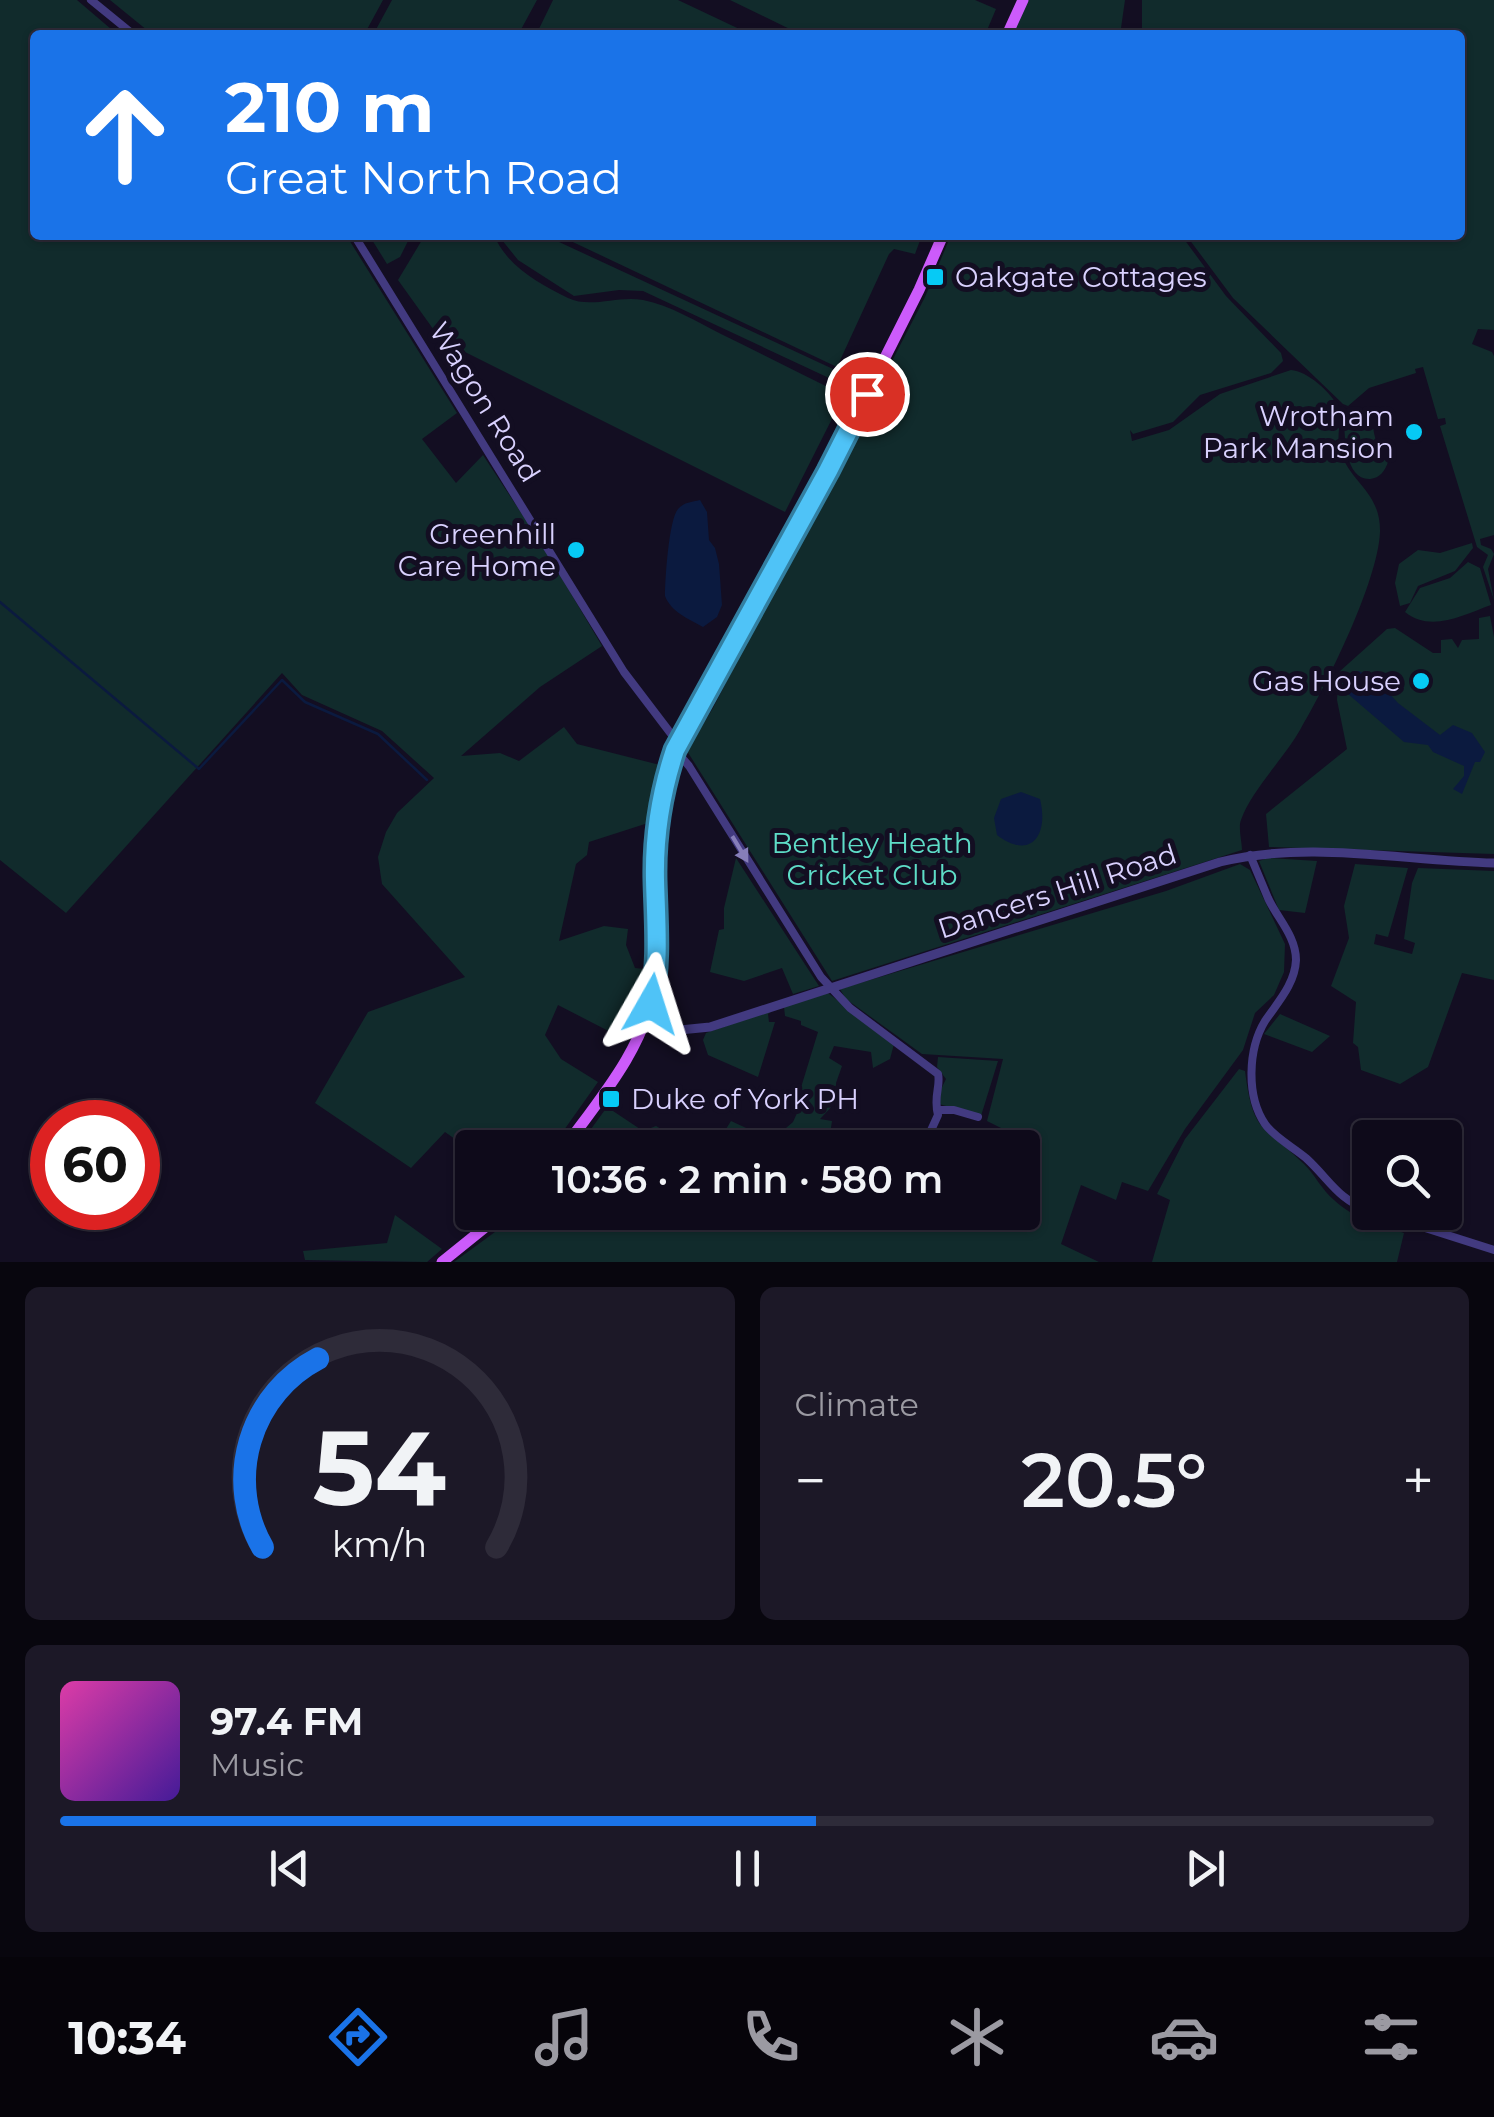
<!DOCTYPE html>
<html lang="en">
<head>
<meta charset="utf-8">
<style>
  body { margin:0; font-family:Montserrat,sans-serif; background:#1c1827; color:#f1f3f6; height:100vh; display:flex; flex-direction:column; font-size:38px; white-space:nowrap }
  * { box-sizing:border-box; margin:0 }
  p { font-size:32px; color:#9b9aa2 }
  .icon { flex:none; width:55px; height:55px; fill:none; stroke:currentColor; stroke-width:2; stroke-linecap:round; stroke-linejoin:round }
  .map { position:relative; height:1262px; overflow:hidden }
  .drawer { display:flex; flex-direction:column; gap:25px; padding:25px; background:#08060e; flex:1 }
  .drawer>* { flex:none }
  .banner { position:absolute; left:30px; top:30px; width:1435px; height:210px; border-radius:10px; box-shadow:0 2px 8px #0004,0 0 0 2px #2e2b39; background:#1a73e8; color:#fff; overflow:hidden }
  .buttons { position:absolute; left:1352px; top:1120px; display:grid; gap:20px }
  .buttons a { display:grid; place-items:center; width:110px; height:110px; border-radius:10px; background:#0e0a1a; box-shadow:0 2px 8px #0004,0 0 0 2px #2e2b39; font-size:50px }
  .speed { position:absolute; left:30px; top:1100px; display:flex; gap:20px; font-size:50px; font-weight:700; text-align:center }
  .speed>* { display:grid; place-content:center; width:130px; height:130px; border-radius:50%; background:#0e0a1a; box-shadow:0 2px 8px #0004,0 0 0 2px #2e2b39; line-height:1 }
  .speed .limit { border:15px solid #d22; background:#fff; color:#111 }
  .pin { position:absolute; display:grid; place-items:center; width:85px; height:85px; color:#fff; margin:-42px; border:5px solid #fff; border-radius:50%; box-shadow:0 2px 10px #0007 }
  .me { position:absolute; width:110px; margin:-55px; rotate:6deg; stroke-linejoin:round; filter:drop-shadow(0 0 8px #0008) }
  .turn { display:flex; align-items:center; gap:35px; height:210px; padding:0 30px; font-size:45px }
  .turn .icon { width:130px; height:130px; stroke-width:2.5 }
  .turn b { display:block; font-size:70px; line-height:85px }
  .big { font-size:75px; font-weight:600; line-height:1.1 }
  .drawer .card { flex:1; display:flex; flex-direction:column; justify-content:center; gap:15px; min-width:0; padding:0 35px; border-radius:15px; background:#1c1827 }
  .drawer .dial { align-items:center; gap:0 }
  .dial svg { height:260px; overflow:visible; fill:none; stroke:#2e2b39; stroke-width:7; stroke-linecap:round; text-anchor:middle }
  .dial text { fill:#f1f3f6; stroke:none }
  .song { display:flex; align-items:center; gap:30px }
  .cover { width:120px; height:120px; border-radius:15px; background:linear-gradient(135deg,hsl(320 70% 55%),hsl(260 70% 35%)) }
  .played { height:10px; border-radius:5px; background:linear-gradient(90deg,#1a73e8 55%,#2e2b39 55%) }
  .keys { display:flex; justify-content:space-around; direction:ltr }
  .heat { display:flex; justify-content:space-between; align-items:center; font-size:55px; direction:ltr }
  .drawer .tiles { flex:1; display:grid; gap:25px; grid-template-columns:1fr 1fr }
  .card:last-child { grid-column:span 2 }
  .trip { position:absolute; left:455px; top:1130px; width:585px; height:100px; border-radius:10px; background:#0e0a1a; box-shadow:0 2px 8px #0004,0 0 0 2px #2e2b39; font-weight:600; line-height:100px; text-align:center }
  .dock { display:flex; height:160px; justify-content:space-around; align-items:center; background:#06040a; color:#9b9aa2 }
  .dock .icon { width:70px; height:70px }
  .dock .active { color:#1a73e8 }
  .dock b { font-size:45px; color:#f1f3f6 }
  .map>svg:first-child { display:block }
  .green { fill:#112b2c }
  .water { fill:#0b1a3f }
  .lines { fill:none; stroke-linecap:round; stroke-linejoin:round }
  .stream { stroke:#0b1a3f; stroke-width:2.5 }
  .minor { stroke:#423a80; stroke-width:8 }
  .tertiary { stroke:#423a80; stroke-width:9 }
  .primary { stroke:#cc5bfb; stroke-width:11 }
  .oneway { fill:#867eb9 }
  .route-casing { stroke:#337fa1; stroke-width:25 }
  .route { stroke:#4fc3f7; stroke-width:18 }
  .poi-dot { fill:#06caf5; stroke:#130e22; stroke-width:4 }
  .labels { text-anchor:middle; stroke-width:10; stroke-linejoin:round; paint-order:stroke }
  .poi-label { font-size:28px; fill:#d9d1fe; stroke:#130e22; text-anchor:end }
  .street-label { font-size:28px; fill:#d9d1fe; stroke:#130e22 }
  .park-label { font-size:28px; fill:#5edcc7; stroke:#130e22 }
</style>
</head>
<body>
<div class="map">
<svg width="1494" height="1262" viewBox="0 0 1494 1262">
  <rect width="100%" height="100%" fill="#130e22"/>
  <path class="green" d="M0,0H77L118,35H35V235H346L457,413L422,439L456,483L483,455L541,543L602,646L540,687L461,756L500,753L519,761L564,727L577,744L660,765L648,823L589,842L587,855L576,864L559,941L604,926L628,929L626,945L635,968L644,969L624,1039L558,1005L545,1035L561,1059L598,1082L552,1147L472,1148V1151L445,1132L411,1168L315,1103L368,1012L465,977L382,884L378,857L386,832L397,813L434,778L382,731L302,695L282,673L66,913L0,860Z
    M110,0H383L364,35H153Z
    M392,0H537L518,35H373Z
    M553,0H678L752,35H536Z
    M730,0H975L996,9L985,35H802Z
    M1028,0H1125L1120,35H1012Z
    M1142,0H1494V330L1478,329L1472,344L1492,352L1494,356V535L1480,539L1481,545L1491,549L1494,554L1488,569L1494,600L1483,567L1488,555L1477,547L1440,426L1446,424L1445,418L1438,419L1423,367L1415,369L1416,373L1369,388L1348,406L1343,404L1233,298L1186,235H1460V35H1142Z
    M369,235H411L400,257L387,264Z
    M425,235H494C506,265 539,284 568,298C591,309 618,295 643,300C670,305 697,322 721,334C762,354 803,375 844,395L785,512L441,340L398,280Z
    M498,235H544L833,369L829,378L643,291L619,290L574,296L518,260Z
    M558,235H922L915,254L894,249L889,254L837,367Z
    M951,235H1181L1226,296L1281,353L1283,361L1271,373L1200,395L1173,422L1133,434L1130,430L1132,441L1169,430L1220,394L1291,370C1307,371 1331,392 1338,407C1342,418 1337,433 1339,445C1346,482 1381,489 1380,532C1378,582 1326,686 1300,730C1284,758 1251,791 1241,820C1238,827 1242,842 1242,850L832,981L687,751L713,708L925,297Z
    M1356,412C1376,414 1371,421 1375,437C1377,447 1383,455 1388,462C1385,471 1380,478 1370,479C1345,480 1345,438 1344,421Z
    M1472,543L1473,548L1455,571L1418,586L1410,603L1400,606L1395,583L1399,564L1418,550L1440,553Z
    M1468,562L1480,568L1491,605C1463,615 1431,633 1405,612L1420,588L1450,578Z
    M1490,616L1494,637V854L1269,847L1266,814L1347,749L1337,700L1339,672L1387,629L1395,628L1433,653H1441V640L1452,639L1458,648L1462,640L1479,639V618Z
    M736,858L819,986L793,994L782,968L744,981L710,972L719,930L724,929V908Z
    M1268,858L1317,861L1305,913L1279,910L1259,861Z
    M1240,864L1250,870L1285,944L1284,972L1274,995L1255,1013L1243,1050L1185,1129L1148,1191L1122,1182L1116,1200L1081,1185L1061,1244L1099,1262H454L521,1213L890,1212L922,1232L940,1213L1022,1212V1148L1001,1147L1013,1134L987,1121L1003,1059L922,1054L846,999L840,989L1166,891Z
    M1355,864L1408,868L1388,937L1376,934L1374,944L1412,954L1415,943L1404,939L1412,883L1418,868L1494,871V980L1462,973L1428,1067L1400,1084L1361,1070L1358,1047L1353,1043L1356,1002L1331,986L1349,938L1344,906Z
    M828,993L894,1044L890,1059L873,1068L871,1052L834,1046L829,1058L842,1066L836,1083V1102L820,1119L832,1121L829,1141L835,1147L714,1148L731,1121L772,1140L793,1122L803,1100L799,1094L818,1032L801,1025V1021L785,1016L784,1007Z
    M775,1009L768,1014L769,1022H775L758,1077L708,1055L703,1040L706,1033Z
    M1280,1014L1330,1036L1312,1052L1264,1034Z
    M938,1057L998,1061L981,1116L939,1104V1093L946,1079L937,1067Z
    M1239,1069L1245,1071C1253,1135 1263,1124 1304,1164C1315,1175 1322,1190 1334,1200C1353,1218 1379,1225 1404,1233L1397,1262H1152L1170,1200L1157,1194L1185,1139Z
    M607,1107L643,1131L656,1126L674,1137L667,1147H578Z
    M395,1215L442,1249L427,1262L305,1260L303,1251L387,1243Z"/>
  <path class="water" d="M700,500L707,512L709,540L715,548L719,564L722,605L717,617L703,627C689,619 671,612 665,596C665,579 669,519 678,509C684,502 692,502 700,500Z
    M1359,671L1378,681L1398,703L1440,735L1453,725L1472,733L1485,752L1480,762H1475L1462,794L1453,789L1464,776V766L1433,752L1428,745L1404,742L1341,688L1347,676Z
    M1021,792L1040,799C1049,835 1031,861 997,835L994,818L1001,799Z"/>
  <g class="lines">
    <path class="stream" d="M0,602L199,769L282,680L305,702L378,734L427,780"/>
    <path class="minor" d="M91,0L134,35
      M354,235L624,672L678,743
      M675,750L689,766L821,977L850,1008L938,1074C941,1086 933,1096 938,1115L923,1148
      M1250,855C1256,869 1262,884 1268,898C1277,918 1296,936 1296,960C1295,984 1278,1002 1265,1021C1248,1049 1246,1096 1265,1124C1274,1137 1293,1147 1306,1158C1330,1180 1337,1199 1370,1211
      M937,1110H954L978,1117
      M1375,1212L1494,1250"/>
    <path class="tertiary" d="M644,1022L680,1030L710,1027L1220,862C1309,840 1403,861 1494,863"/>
    <path class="primary" d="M1007,35L1023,0
      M564,1148C599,1100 645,1047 654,987C660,952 655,914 655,879C655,835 661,792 675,750L828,471L919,290L943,235
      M442,1262L504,1212"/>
  </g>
  <defs><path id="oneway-solid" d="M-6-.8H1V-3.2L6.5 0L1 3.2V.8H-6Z" transform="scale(2.5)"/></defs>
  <use class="oneway" href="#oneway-solid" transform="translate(740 849) rotate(59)"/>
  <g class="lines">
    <g class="route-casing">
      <path id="route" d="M651,1004C660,963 656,921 655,880C654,835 661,792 675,750L828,471L867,394"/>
    </g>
    <use href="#route" class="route"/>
  </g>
  <g class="poi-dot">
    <rect x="925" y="267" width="20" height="20" rx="5"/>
    <circle cx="1414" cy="432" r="10"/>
    <circle cx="576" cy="550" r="10"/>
    <circle cx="1421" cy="681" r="10"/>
    <rect x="601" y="1089" width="20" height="20" rx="5"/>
  </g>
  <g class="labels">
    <g class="poi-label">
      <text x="955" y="287" text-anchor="start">Oakgate Cottages</text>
      <text x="1394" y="426">Wrotham<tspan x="1394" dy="32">Park Mansion</tspan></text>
      <text x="556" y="544">Greenhill<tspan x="556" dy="32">Care Home</tspan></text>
      <text x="1401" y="691">Gas House</text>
      <text x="631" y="1109" text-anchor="start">Duke of York PH</text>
    </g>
    <g class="street-label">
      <text transform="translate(485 402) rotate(58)" y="10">Wagon Road</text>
      <text transform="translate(1057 891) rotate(-18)" y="10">Dancers Hill Road</text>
    </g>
    <g class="park-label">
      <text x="872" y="853">Bentley Heath<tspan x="872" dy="32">Cricket Club</tspan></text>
    </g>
  </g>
</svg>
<div class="buttons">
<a><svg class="icon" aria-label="search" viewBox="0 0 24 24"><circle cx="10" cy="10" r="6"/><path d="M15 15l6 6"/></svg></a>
</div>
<div class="speed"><div class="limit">60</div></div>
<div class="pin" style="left:867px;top:394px;background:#d93025"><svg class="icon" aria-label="arrive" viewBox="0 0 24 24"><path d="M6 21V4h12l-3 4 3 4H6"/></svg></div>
<svg class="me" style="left:651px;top:1004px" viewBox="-20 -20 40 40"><path d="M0-17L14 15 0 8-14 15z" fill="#4fc3f7" stroke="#fff" stroke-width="4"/></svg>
<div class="trip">10:36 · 2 min · 580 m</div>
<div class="banner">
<div class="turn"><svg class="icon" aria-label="ahead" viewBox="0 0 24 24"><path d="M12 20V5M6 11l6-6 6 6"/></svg><div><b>210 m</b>Great North Road</div></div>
</div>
</div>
<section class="drawer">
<div class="tiles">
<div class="card dial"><svg viewBox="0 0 100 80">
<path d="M14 69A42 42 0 1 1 86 69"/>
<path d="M14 69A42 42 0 0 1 31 11" stroke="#1a73e8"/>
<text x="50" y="56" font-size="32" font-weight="700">54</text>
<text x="50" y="72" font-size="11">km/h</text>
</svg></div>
<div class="card"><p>Climate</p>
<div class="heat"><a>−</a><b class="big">20.5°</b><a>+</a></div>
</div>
<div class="card">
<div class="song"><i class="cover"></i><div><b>97.4 FM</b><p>Music</p></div></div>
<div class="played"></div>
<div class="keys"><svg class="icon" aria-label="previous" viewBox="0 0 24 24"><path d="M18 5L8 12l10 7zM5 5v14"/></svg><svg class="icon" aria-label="pause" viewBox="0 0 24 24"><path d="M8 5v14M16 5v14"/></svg><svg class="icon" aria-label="next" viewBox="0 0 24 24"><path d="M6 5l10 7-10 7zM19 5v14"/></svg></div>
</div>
</div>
</section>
<nav class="dock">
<b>10:34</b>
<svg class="icon active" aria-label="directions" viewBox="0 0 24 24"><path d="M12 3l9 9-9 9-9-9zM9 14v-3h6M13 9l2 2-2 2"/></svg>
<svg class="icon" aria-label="music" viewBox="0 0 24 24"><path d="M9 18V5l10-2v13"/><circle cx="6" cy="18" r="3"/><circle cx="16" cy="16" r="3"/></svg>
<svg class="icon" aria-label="phone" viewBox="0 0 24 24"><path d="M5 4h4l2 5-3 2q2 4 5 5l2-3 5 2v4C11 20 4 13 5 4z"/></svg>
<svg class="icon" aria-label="climate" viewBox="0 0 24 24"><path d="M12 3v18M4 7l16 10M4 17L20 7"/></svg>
<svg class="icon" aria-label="car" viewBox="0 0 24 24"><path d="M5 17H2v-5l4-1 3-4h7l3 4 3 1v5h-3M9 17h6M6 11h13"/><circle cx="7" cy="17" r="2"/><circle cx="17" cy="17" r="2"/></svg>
<svg class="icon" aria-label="filters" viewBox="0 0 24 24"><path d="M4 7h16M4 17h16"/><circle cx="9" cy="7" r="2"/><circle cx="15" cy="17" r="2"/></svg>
</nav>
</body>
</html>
